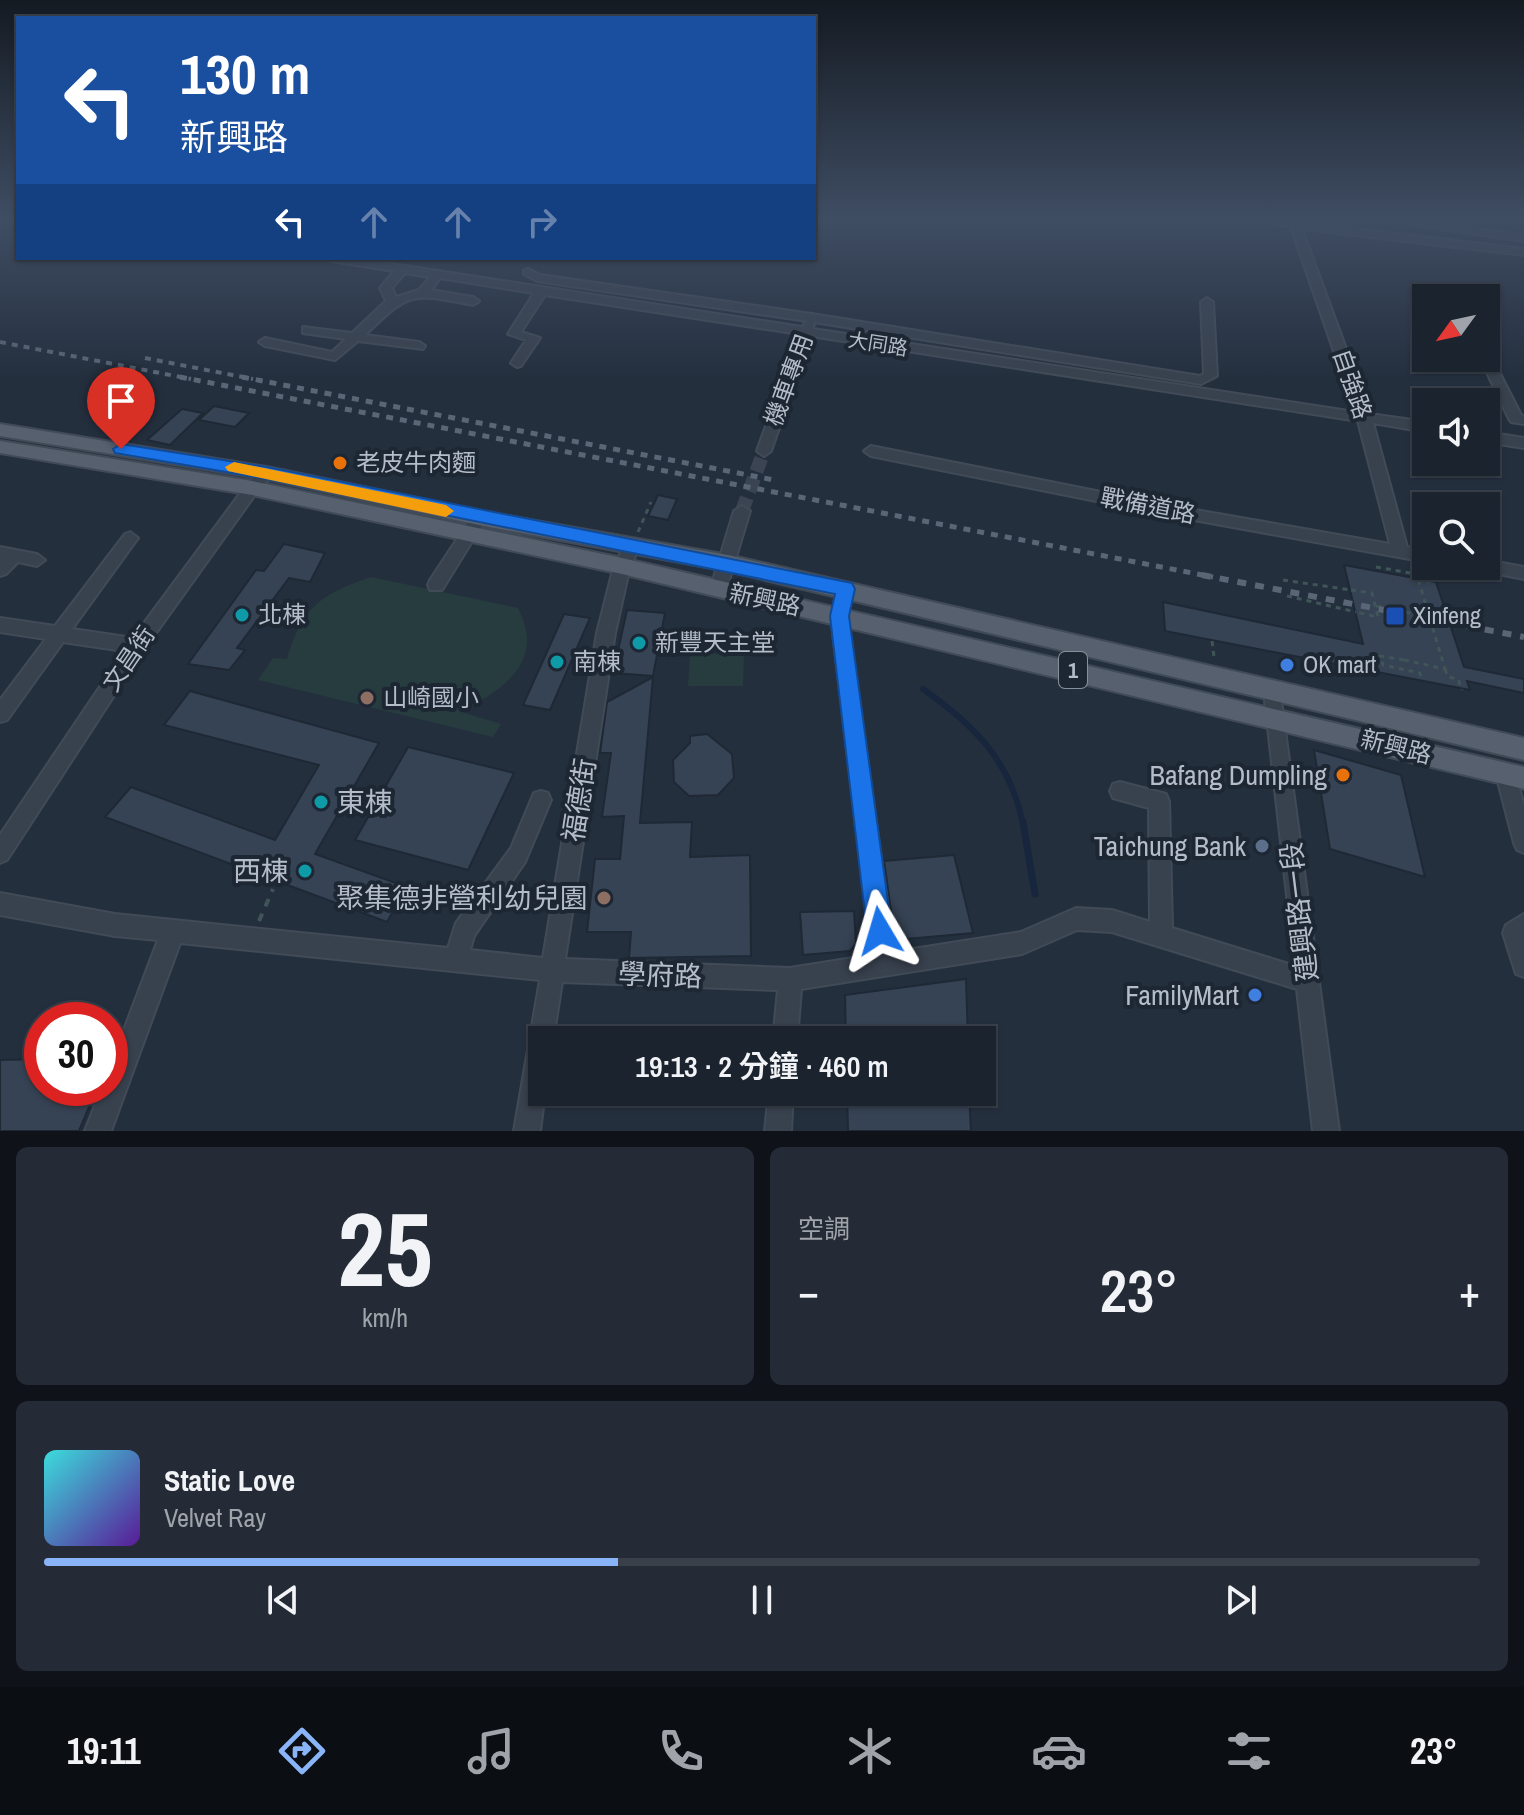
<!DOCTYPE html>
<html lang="zh-TW">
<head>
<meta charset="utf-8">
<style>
  body { margin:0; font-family:"Archivo Narrow","Noto Sans TC",sans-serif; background:#242b36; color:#f1f3f6; height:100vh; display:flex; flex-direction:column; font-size:30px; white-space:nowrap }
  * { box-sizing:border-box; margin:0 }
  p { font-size:26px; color:#a0a4aa }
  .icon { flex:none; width:44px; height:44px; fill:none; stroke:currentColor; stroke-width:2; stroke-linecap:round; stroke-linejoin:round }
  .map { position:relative; height:1131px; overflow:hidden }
  .details { display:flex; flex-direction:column; gap:16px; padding:16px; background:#0f1319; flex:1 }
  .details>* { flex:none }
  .banner { position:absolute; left:16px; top:16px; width:800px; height:244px; border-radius:0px; box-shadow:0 2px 6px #0004,0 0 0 2px #39404a; background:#1a4fa0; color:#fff; overflow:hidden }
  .needle { width:52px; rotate:237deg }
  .fabs { position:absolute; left:1412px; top:284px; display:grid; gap:16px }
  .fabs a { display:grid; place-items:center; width:88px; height:88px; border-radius:0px; background:#1b232e; box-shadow:0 2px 6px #0004,0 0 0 2px #39404a; font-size:40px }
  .speed { position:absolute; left:24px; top:1002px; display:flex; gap:16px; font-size:40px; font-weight:700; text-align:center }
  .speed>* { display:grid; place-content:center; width:104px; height:104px; border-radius:50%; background:#1b232e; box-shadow:0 2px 6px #0004,0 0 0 2px #39404a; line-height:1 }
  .speed .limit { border:12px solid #d22; background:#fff; color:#111 }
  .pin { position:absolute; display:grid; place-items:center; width:68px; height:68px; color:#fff; margin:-82px -34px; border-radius:50% 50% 50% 0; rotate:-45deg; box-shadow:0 0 8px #0007 }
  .pin .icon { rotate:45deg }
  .me { position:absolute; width:88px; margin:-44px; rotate:353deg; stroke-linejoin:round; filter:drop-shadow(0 0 6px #0008) }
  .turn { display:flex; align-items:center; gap:28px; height:168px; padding:0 32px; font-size:36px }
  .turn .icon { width:104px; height:104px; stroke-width:2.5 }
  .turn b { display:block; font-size:56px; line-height:68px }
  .lanes { display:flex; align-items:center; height:76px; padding:0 32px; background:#0003; justify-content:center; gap:40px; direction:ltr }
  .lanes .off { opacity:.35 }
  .big { font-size:60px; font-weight:600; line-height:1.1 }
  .details .card { flex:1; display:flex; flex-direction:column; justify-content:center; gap:12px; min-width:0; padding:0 28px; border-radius:12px; background:#242b36 }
  .details .dial { align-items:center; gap:0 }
  .dial b { font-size:104px; line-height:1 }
  .song { display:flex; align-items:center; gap:24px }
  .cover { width:96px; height:96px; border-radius:12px; background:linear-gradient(135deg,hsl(180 70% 55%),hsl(270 70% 35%)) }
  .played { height:8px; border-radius:4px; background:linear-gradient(90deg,#8ab4f8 40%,#39404a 40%) }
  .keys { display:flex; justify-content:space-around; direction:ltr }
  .heat { display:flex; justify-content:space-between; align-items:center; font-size:44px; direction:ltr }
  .details .tiles { flex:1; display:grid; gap:16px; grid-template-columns:1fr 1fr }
  .card:last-child { grid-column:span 2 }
  .trip { position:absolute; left:528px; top:1026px; width:468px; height:80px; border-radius:0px; background:#1b232e; box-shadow:0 2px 6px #0004,0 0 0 2px #39404a; font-weight:600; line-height:80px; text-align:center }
  .tab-bar { display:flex; height:128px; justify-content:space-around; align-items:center; background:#0b0e12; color:#a0a4aa }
  .tab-bar .icon { width:56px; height:56px }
  .tab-bar .active { color:#8ab4f8 }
  .tab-bar b { font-size:36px; color:#f1f3f6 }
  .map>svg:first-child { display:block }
  .green { fill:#263c3f }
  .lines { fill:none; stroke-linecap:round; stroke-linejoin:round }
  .stream-far1 { stroke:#17263c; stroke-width:6 }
  .stream { stroke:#17263c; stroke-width:7 }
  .building { fill:#364354; stroke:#1f2835; stroke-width:2 }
  .minor-tunnel { stroke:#3a4453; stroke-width:14; stroke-dasharray:14 7; stroke-linecap:butt }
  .minor-casing { stroke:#414a57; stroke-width:4 }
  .major-casing { stroke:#414a57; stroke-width:4 }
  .path-far1 { stroke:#3f5557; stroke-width:3; stroke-dasharray:5 5; stroke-linecap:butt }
  .path { stroke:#3f5557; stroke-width:4; stroke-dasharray:8 8; stroke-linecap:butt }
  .minor { fill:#38414e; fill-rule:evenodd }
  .major { fill:#56606e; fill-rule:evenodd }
  .rail-far2 { stroke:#5a6575; stroke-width:4; stroke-dasharray:6 6; stroke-linecap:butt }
  .rail-far1 { stroke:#5a6575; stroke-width:5; stroke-dasharray:7 7; stroke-linecap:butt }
  .rail { stroke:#5a6575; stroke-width:6; stroke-dasharray:9 9; stroke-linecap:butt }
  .path-bridge { stroke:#3f5557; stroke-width:3; stroke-dasharray:5 5; stroke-linecap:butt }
  .route { fill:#1a73e8; stroke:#114b97; stroke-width:2 }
  .slow { fill:#f59e0b }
  .food-dot { fill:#e8710a; stroke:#1d2633; stroke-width:3 }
  .culture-dot { fill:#0f9aa8; stroke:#1d2633; stroke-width:3 }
  .transit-dot { fill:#1a4fb4; stroke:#1d2633; stroke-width:3 }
  .shop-dot { fill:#3f7fe0; stroke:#1d2633; stroke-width:3 }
  .education-dot { fill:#8d6e63; stroke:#1d2633; stroke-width:3 }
  .service-dot { fill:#5c6f8a; stroke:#1d2633; stroke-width:3 }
  .labels { text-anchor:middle; stroke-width:8; stroke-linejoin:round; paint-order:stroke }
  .far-street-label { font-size:20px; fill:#b4bcc9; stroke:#1d2633 }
  .shield { fill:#1d2633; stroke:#878f9c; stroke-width:2 }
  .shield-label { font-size:22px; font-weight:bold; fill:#b4bcc9 }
  .street-label { font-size:24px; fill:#b4bcc9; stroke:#1d2633 }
  .poi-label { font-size:24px; fill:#b4bcc9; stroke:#1d2633; text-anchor:start }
  .near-poi-label { font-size:28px; fill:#b4bcc9; stroke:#1d2633; text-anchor:end }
  .near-street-label { font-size:28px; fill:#b4bcc9; stroke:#1d2633 }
</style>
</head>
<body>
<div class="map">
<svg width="1524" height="1131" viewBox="0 0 1524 1131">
  <rect width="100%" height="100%" fill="#242f3e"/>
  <path class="green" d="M371,577L518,608C546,661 504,689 461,712L501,724L493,737L258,680L273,658L287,659C302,607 321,594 371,577Z
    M690,654H744L743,686H688Z"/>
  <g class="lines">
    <path class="stream-far1" d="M923,689C974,725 1010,760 1023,824"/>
    <path class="stream" d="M1023,822L1035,894"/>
  </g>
  <path class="building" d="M214,406L249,413L235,427L199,420Z
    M182,409L203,413L170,445L147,440Z
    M658,495L677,499L668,520L648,516Z
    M284,544L325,553L310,582L289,578L237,648L245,650L229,670L188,664L256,570L264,571Z
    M1344,565L1436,582L1464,667L1524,679V693L1467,681L1470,690L1165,631L1163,602L1363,644Z
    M627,610L665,613L653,676L613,673Z
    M564,614L590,618L550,710L523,705Z
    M653,677L640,823L692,822L690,857L750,855L751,956L629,958L631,932H587L595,859H620L624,816L602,817L611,753H600L607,702Z
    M190,691L379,743L315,854L407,887L387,922L105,817L131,787L275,840L319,765L164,725Z
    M707,734L732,754L734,778L718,795L689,796L674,782L673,760L690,743V736Z
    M408,747L514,773L468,870L355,840Z
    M1314,750L1401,775L1425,877L1330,849Z
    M954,855L973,933L895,940L884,861Z
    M854,911L856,943L850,951L803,955L800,912Z
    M966,979L968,1040H846L845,995Z
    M42,1059V1088H97L79,1131H0V1060Z
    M847,1092H969L971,1131H848Z"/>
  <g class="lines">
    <path class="minor-tunnel" d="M742,511L764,451"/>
    <g class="minor-casing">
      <path id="minor" d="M1242,219H1298L1299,222L1524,249V255L1302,229L1370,414L1426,422V432L1373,423L1407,547L1426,550V562L1161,514L871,456L864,451L871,446L1161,504L1390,544L1358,421L811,336L771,451L764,456L757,451L799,334L545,295L521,332L540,338L521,366L517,367L511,363L526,340L508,334L534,293L440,278L431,290L473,297L479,301L473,305C412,293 410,291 365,335L419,342L425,346L423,349L358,341L335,360L265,346L259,342L265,338L332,352L346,339L303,333V327L352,333L386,301L380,288L394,271L331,261L326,258H353L802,327L807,321L537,281L524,274V270L528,269L540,275L812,314L1200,376L1204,374L1201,302L1207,298L1213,302L1217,376L1201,384L814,322L813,329L1355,412L1291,227ZM405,273L430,277L419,290L396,297L392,288Z
        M1371,219H1404L1524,235V241Z
        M1486,354L1492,358L1521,415L1524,416V424L1511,422L1509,419L1480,358H1486Z
        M1486,432L1524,438V448L1486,442Z
        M267,468L272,469L274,473L257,492L143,651L7,860L0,863V835L124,651L63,642L7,720L0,722V700L46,639L0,632V618L55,626L125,534L130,532L138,538L135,542L72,629L133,638L247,484L262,469Z
        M742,506L750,511L726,590L724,595H712L710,590L734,511Z
        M476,516L484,522L442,590H430L428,585L430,580L471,518Z
        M632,540L640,546L630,566L615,633L565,959L790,968L872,955L831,616L839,584H851L853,589L847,616L894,952L1021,932L1076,908L1112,910L1150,922L1149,808L1113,798L1110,791L1113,784L1120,782L1166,794L1169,801L1172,928L1295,966L1264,692L1267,686L1273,684L1279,686L1339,1131H1313L1297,989L1112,932L1077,930L1022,954L801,989L797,1040H773L778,990L562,982L553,1040H542V1092H545L540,1131H514L540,980L180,943L111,1131H85L102,1088H110V1067L158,940L115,936L0,915V893L115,914L448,948L456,923L511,848L534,793L541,791L548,793L551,800L525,862L474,936L470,950L543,958L597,633L614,566L626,542Z
        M0,547L37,554L45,560L37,566L18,562L6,574L0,576Z
        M1486,560L1524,567V579L1478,570L1476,566H1486Z
        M1506,765L1513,768L1524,805V853L1517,850L1514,843L1496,774L1499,768Z
        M1524,914V977L1516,974L1503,933L1506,925Z
        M769,1092H793L791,1131H765Z"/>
    </g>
    <g class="major-casing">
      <path id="major" d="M0,424L267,467L479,511L728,555L1524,738V760L728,571L479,525L267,479L0,436Z
        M0,441L252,481L622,558L1524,767V789L622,574L252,495L0,453Z"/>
    </g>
    <path class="path-far1" d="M638,532L651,502
      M1376,567L1416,574L1418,579
      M1283,580L1351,590
      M1418,580L1428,582L1423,569
      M1287,596L1356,612
      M1376,606L1429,617
      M1212,641L1214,657
      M1404,660L1380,656L1383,665L1420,673L1422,681
      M1445,669L1448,677L1458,679L1462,690"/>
    <path class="path" d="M259,921L273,889"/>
    <use href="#minor" class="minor"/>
    <use href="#major" class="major"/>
    <path class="rail-far2" d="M0,342L191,379
      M145,358L253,379"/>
    <path class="rail-far1" d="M180,377L1213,577
      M242,377L774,480"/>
    <path class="rail" d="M1202,575L1524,637"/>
    <path class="path-bridge" d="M1351,590L1372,593L1378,617L1356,612
      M1404,660L1445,669L1418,579"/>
  </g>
  <linearGradient id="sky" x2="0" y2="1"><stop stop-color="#141a22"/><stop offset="0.58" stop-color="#3f4d63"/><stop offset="1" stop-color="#3f4d63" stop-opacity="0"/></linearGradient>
  <rect width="1524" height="378" fill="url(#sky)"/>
  <path class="route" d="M121,444L267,467L852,583L855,589L849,616L892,931L889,939L880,943L871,939L867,931L830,616L835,594L267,479L115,453L113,449Z"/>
  <path class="slow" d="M234,462L446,505L454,511L446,517L228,471L225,467Z"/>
  <g class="food-dot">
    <circle cx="340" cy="463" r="8"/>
    <circle cx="1343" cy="775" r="8"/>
  </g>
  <g class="culture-dot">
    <circle cx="242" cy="615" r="8"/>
    <circle cx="639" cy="643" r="8"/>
    <circle cx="557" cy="662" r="8"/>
    <circle cx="321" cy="802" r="8"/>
    <circle cx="305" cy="871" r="8"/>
  </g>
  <rect class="transit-dot" x="1385" y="606" width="20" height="20" rx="4"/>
  <g class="shop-dot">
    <circle cx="1287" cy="665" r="8"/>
    <circle cx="1255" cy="995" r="8"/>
  </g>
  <g class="education-dot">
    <circle cx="367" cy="698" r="8"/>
    <circle cx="604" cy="898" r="8"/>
  </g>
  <circle class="service-dot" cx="1262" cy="846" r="8"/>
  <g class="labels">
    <g class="far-street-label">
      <text transform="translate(878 344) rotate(9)" y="7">大同路</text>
    </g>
    <rect class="shield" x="1059" y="652" width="28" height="36" rx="6"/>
    <g class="shield-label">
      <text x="1073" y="678">1</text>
    </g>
    <g class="street-label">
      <text transform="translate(789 380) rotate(-70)" y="8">機車專用</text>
      <text transform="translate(1352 384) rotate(71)" y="8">自強路</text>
      <text transform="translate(1148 506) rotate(11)" y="8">戰備道路</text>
      <text transform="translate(765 600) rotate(12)" y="8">新興路</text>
      <text transform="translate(129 659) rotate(-56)" y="8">文昌街</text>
      <text transform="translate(1396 747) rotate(14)" y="8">新興路</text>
    </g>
    <g class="poi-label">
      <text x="356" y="471">老皮牛肉麵</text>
      <text x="258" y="623">北棟</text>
      <text x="1413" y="624">Xinfeng</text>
      <text x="655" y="651">新豐天主堂</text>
      <text x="573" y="670">南棟</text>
      <text x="1303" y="673">OK mart</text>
      <text x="383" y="706">山崎國小</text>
    </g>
    <g class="near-poi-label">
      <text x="1327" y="785">Bafang Dumpling</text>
      <text x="337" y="812" text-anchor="start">東棟</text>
      <text x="1246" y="856">Taichung Bank</text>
      <text x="289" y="881">西棟</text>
      <text x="588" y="908">聚集德非營利幼兒園</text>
      <text x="1239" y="1005">FamilyMart</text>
    </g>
    <g class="near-street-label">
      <text transform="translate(579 800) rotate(-81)" y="10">福德街</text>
      <text transform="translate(1299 912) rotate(-97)" y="10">建興路一段</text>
      <text transform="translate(660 975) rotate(2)" y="10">學府路</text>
    </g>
  </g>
</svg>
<div class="fabs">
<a><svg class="needle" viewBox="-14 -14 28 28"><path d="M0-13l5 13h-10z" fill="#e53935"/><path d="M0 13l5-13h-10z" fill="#a0a4aa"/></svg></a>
<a><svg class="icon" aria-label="sound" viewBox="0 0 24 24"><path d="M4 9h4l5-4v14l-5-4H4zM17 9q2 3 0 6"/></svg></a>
<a><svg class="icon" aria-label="search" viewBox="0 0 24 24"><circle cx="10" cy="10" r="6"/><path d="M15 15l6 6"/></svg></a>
</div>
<div class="speed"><div class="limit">30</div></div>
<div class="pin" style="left:121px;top:449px;background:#d93025"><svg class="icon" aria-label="arrive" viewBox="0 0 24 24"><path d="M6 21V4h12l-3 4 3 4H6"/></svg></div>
<svg class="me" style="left:880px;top:931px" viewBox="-20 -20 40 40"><path d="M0-17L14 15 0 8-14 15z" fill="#1a73e8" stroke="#fff" stroke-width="4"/></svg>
<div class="trip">19:13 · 2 分鐘 · 460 m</div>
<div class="banner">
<div class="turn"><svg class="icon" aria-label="left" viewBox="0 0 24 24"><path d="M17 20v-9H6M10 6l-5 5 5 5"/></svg><div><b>130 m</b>新興路</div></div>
<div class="lanes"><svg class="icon" aria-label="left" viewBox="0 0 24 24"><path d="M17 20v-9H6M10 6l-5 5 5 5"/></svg><svg class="icon off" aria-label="ahead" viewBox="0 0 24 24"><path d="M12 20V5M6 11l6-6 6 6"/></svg><svg class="icon off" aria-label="ahead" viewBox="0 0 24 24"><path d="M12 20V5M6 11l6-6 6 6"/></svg><svg class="icon off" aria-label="right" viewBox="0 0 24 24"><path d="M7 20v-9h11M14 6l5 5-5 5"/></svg></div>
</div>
</div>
<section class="details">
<div class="tiles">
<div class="card dial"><b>25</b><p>km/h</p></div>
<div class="card"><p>空調</p>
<div class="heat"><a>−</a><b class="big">23°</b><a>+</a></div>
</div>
<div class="card">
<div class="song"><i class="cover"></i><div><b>Static Love</b><p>Velvet Ray</p></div></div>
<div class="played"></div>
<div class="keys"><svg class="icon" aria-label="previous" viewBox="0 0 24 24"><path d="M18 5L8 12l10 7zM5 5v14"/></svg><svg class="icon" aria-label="pause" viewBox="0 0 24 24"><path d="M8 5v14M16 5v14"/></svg><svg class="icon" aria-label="next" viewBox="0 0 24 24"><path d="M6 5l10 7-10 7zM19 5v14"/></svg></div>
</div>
</div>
</section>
<nav class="tab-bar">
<b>19:11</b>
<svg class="icon active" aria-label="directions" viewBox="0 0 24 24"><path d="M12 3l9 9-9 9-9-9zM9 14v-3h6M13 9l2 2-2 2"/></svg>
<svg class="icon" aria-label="music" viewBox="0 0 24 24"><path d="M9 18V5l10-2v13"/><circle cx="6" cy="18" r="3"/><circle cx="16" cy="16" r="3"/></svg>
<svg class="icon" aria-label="phone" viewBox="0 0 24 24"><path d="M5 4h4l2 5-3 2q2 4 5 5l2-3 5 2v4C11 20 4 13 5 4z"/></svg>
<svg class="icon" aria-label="climate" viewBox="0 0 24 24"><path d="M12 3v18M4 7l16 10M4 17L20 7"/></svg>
<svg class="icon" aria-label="car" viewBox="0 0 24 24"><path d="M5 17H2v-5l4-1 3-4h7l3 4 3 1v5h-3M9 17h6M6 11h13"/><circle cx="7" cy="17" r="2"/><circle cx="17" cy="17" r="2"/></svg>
<svg class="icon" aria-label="filters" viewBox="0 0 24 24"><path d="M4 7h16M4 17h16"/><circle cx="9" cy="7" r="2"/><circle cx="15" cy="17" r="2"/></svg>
<b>23°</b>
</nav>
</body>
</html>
